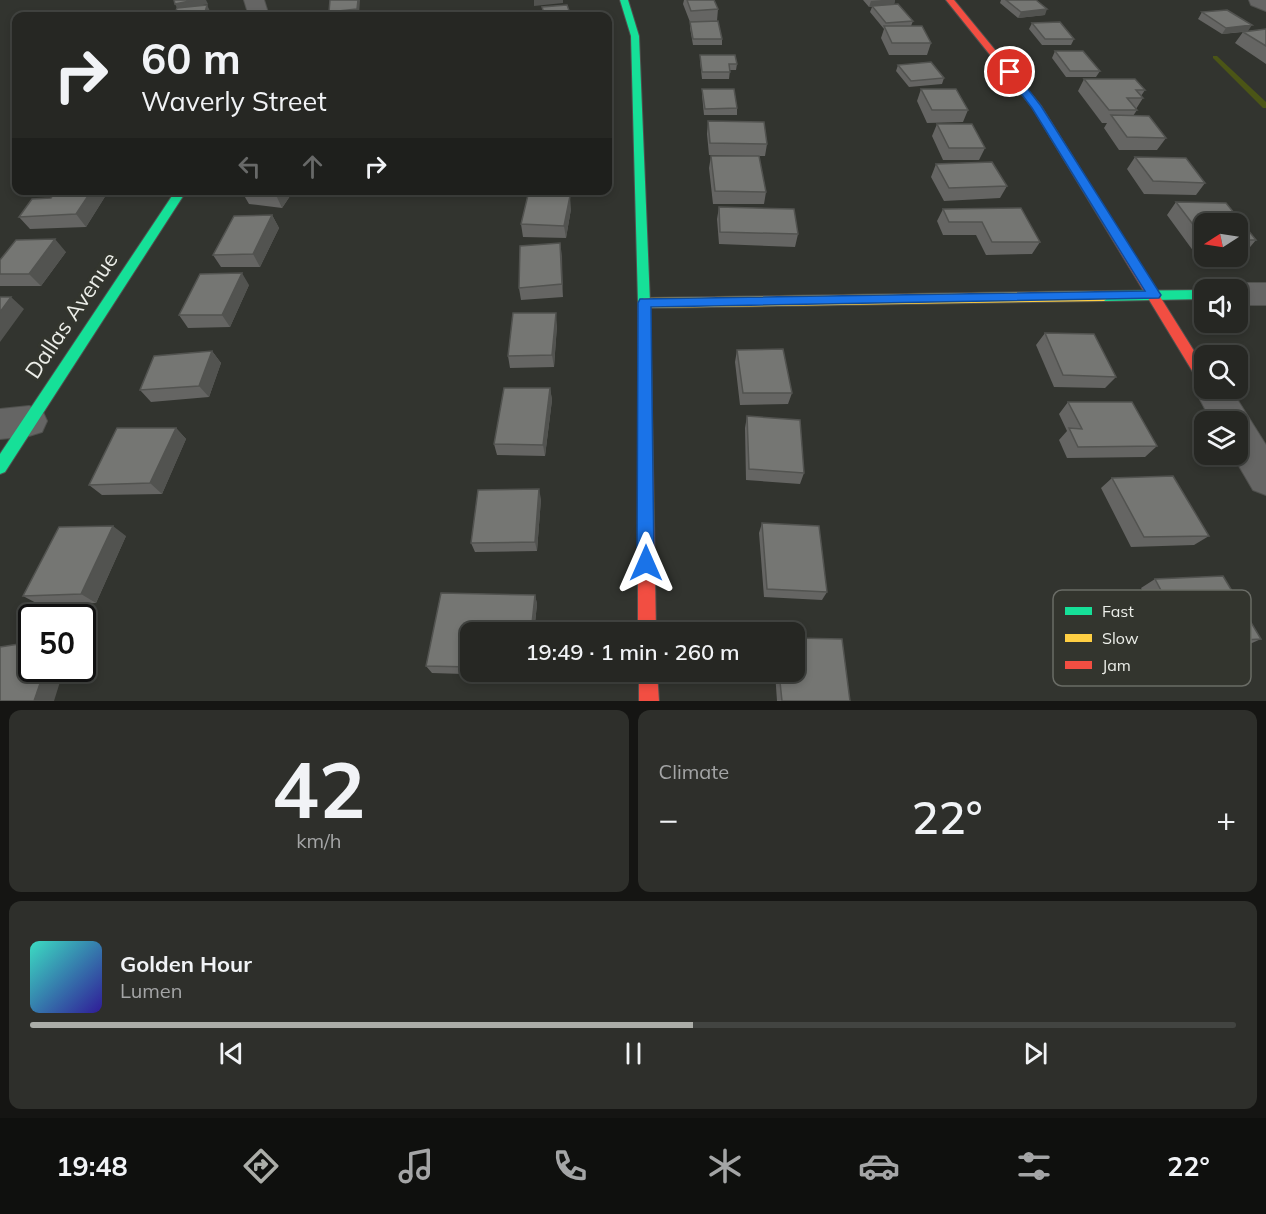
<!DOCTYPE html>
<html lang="en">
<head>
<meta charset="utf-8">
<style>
  body { margin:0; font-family:Mulish,sans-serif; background:#2e2f2b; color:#f1f3f6; height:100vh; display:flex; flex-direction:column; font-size:22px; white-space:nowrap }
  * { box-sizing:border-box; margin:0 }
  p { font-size:20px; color:#a4a5a6 }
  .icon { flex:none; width:33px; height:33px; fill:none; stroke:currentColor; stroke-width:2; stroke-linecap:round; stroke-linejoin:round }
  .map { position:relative; height:701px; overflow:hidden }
  .panel { display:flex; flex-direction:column; gap:9px; padding:9px; background:#151513; flex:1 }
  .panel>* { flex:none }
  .guide { position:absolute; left:12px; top:12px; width:600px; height:183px; border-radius:12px; box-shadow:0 3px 9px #0003,0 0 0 2px #424441; background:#262723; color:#f1f3f6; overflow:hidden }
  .needle { width:39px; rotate:258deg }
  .buttons { position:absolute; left:1194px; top:213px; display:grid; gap:12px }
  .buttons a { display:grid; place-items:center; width:54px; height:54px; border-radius:12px; background:#262723; box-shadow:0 3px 9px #0003,0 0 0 2px #424441; font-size:30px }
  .speed { position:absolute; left:18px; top:604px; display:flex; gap:12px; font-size:30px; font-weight:700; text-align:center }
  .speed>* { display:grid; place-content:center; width:78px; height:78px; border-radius:50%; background:#262723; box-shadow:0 3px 9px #0003,0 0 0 2px #424441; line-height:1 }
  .speed .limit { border:3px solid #111; border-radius:9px; background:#fff; color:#111 }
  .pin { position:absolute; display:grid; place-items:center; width:51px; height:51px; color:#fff; margin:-26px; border:3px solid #fff; border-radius:50%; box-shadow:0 2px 6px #0007 }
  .me { position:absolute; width:66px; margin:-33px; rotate:0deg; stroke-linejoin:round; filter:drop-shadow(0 0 4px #0008) }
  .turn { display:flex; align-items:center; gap:21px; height:126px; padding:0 30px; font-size:27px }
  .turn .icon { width:78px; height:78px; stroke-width:2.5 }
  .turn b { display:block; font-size:42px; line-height:51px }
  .lanes { display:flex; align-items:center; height:57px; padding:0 30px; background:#0003; justify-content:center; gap:30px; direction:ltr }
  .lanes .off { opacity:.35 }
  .big { font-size:45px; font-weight:600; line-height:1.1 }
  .panel .tile { flex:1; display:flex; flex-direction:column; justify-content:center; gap:9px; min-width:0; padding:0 21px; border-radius:12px; background:#2e2f2b }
  .panel .dial { align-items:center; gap:0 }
  .dial b { font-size:78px; line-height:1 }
  .song { display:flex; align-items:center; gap:18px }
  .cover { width:72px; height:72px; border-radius:9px; background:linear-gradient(135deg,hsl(170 70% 55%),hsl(250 70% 35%)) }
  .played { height:6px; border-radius:3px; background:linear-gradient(90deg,#abada8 55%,#424441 55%) }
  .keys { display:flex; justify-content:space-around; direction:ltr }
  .heat { display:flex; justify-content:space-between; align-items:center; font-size:33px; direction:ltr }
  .panel .tiles { flex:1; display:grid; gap:9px; grid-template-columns:1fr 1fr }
  .tile:last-child { grid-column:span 2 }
  .trip { position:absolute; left:460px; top:622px; width:345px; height:60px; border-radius:12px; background:#262723; box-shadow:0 3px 9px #0003,0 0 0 2px #424441; font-weight:600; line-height:60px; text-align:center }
  .tab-bar { display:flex; height:96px; justify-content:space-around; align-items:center; background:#0f100e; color:#a4a5a6 }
  .tab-bar .icon { width:42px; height:42px }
  .tab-bar .active { color:#abada8 }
  .tab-bar b { font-size:27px; color:#f1f3f6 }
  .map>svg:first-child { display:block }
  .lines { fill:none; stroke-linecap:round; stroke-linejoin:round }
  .stream { fill:#4b5516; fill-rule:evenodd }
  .street-casing { stroke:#50514e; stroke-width:2 }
  .fast-casing { stroke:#50514e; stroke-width:2 }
  .slow-casing { stroke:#50514e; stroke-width:2 }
  .jam-casing { stroke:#50514e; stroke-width:2 }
  .street { fill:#656564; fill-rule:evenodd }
  .fast { fill:#16e098; fill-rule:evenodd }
  .slow { fill:#ffcf43; fill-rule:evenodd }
  .jam { fill:#f24e42; fill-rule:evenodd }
  .wall { fill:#656563 }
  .shaded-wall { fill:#525350 }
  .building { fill:#757673; stroke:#525350; stroke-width:1.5 }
  .route { fill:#1a73e8; stroke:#114b97; stroke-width:1.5 }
  .labels { text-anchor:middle; stroke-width:6; stroke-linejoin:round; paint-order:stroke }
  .street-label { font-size:22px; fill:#eceee9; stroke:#33352e }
  .key { fill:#33352e; stroke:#6a6c66; stroke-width:1.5 }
  .key-label { font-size:16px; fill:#eceee9 }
</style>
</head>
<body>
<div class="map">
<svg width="1266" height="701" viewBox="0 0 1266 701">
  <rect width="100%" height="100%" fill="#32342f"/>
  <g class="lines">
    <path class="stream" d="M1213,56H1217L1266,102V108H1263L1213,58Z"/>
    <g class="street-casing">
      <path id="street" d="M244,0H264L269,16H249Z
        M1249,0H1266V11L1251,5Z
        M1238,283H1266V305H1238V290H1225L1227,286Z
        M1204,376V388H1230L1266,445V495L1253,490L1232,454H1238V422H1212L1194,388L1199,378Z
        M29,406L42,410L47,421L42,432L29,436L0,439V409Z"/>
    </g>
    <g class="fast-casing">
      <path id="fast" d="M620,0H628L639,36L650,303L652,409L650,413L645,415L640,413L638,409V303L631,36Z
        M176,190H187L5,472L0,474V454Z
        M1104,291L1204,290V299L1104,301L1098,296Z"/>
    </g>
    <g class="slow-casing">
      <path id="slow" d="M1104,291L1110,296L1104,301L644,308L638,303L644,298Z"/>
    </g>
    <g class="jam-casing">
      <path id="jam" d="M946,0H954L1041,106L1204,367V383L1199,382L1032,107Z
        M645,403L650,405L652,409L656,633H638V409L640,405Z
        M639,672H657L659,701H639Z"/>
    </g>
    <use href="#street" class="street"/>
    <use href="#fast" class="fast"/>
    <use href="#slow" class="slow"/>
    <use href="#jam" class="jam"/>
  </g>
  <path class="wall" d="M684,0H714L718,9L717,21L706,22L722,39V45H693L690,28V22L683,4Z
    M863,0H895L894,4L913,21L911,26L931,43L927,55H889L881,38L884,29L870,12L872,7H869Z
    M1001,0H1036L1045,15L1018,18L1000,3Z
    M1202,12L1248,31L1266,29V64L1235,43L1243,32L1222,34L1198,19Z
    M1032,23L1074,39L1071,45H1042L1029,29Z
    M1055,51L1100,71L1096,77H1066L1052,58Z
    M700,55L737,64L736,70H730L729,79H702L700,61Z
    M898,65L944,78L942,84L909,87L896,71Z
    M1084,79L1145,90L1141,96L1143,98L1136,109L1137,110L1133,116L1166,138L1157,150H1119L1104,128L1107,123H1102L1078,91Z
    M702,89L737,108V115H704L702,95Z
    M921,89L968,110L963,122L927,123L917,101Z
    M708,121L767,144L765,156H759L766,192L764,204H713L709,168L711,156H749L709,155L707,134Z
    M937,124L985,148L979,160H943L932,136Z
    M1135,157L1205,183L1196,195L1144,194L1127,169Z
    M936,164L1007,186L1000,198L944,201L931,177Z
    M243,190H294L282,208L249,204L242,192Z
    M106,195L86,227L30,229L19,217Z
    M1176,202L1204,224V252H1194L1167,215Z
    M719,207L798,234L795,247L719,244L717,219Z
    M571,209L566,238L523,237L521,224Z
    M943,209L1040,242L1032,254L986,255L976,235H943L937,221Z
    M272,215L279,228L260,267H221L213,255Z
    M1238,240H1256L1245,253H1238Z
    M560,243L563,297L521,300L519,288Z
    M66,252L41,286H0V260Z
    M249,285L230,327L188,328L179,315Z
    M557,325L554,367L510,368L508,356Z
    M1045,333L1116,377L1105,388L1054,387L1036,345Z
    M737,350L792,393L788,404L740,405L735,362Z
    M212,351L221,363L209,397L151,402L140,390Z
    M550,388L552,400L545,456L497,455L494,444Z
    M1068,402L1157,446L1145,457L1067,458L1059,440L1067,431L1059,414Z
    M747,416L804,473L800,484L746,480L745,428Z
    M176,428L186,439L162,494L102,495L89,485Z
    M1112,478L1209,536L1194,545L1131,547L1101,488Z
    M541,499L537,551L475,552L471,543Z
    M762,523L827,592L822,600L764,597L759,533Z
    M126,536L96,603L40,605L23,596Z
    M1155,579L1261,639L1243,647L1173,651L1141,588Z
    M441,593L535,595L537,604L534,633H471V672H530V676L432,673L426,666Z
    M775,672H795L850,701H777Z"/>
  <path class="shaded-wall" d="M194,0H206L208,4L178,10L175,4Z
    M358,0H360L359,15L330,16L329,12Z
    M534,0H563V3L534,6Z
    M882,0H895L894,5L869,7L871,1Z
    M207,5L210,11L208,16H204Z
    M1047,9L1045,15L1018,18L1021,12Z
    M1252,25L1248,31L1222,34L1226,28Z
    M92,190H103L106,195L86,227L76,214Z
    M279,190H294L282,208L276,195Z
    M570,196L571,209L566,238L564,226Z
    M272,215L279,228L260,267L253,254Z
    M55,239L66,252L41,286L29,274Z
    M560,243L562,256L563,297L562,284Z
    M242,273L249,285L230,327L222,315Z
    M11,297L24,309L0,342V312Z
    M556,313L557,325L554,367L552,355Z
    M212,351L221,363L209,397L199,386Z
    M550,388L552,400L545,456L543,445Z
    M176,428L186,439L162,494L150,483Z
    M539,489L541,499L537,551L535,542Z
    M113,526L126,536L96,603L81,594Z
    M535,595L537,604L534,633H531Z
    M45,669H64L54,701H34Z"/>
  <path class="building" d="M174,0H194L175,4Z
    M330,0H358L357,9L329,12Z
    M687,0H714L718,9L691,11Z
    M1006,0H1036L1047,9L1021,12Z
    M898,4L913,21L886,23L872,6Z
    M207,5L204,16H174L177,8Z
    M567,5L571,16H545L542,7Z
    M1227,10L1252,25L1226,28L1202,12Z
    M718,21L722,39H693L690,22Z
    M1060,22L1074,39H1045L1032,23Z
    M884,26H922L931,43H892Z
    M1266,29V46L1243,32Z
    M1055,51H1083L1100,71H1070Z
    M700,55H735L737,64H729L730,72H702Z
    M931,62L944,78L911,81L898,65Z
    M1084,79H1135L1145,90H1136L1143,98H1127L1137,110H1109Z
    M702,89H734L737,108L705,109Z
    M921,89H956L968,110H932Z
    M1111,115L1149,116L1166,138L1127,137Z
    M708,121L764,122L767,144L710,143Z
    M937,124H972L985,148H949Z
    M711,156H759L766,192L715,191Z
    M1135,157L1186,158L1205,183L1153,181Z
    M992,162L1007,186L949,188L936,164Z
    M56,190H92L76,214L19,217L32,199L51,198Z
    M243,190H279L276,195L242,192Z
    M528,195L570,196L564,226L521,224Z
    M1176,202L1226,203L1256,240H1238V224H1204V239Z
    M719,207L794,209L798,234L720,232Z
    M1021,208L1040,242H992L982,222H949L943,209Z
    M272,215L253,254L213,255L234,216Z
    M55,239L29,274H0V260L16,240Z
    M560,243L562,284L519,288L520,246Z
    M242,273L222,315H179L200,274Z
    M0,297H11L0,312Z
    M513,313H556L552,355L508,356Z
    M1045,333L1094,334L1116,377L1063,375Z
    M783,349L792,393H743L737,350Z
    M212,351L199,386L140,390L154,356Z
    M504,388H550L543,445L494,444Z
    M1068,402H1132L1157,446L1078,447L1069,428L1082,429Z
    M747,416L800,420L804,473L749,469Z
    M117,428H176L150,483L89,485Z
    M1173,476L1209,536L1144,537L1112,478Z
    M539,489L535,542L471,543L478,490Z
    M762,523L819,526L827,592L767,589Z
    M113,526L81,594L23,596L59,527Z
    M1223,576L1261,639L1189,643L1155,579Z
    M441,593L535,595L531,633H471V667L426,666Z
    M795,638L842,639L850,701H782L779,672H795Z
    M32,642V669H45L34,701H0V647Z"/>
  <path class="route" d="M1007,70H1013L1041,106L1159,292L1161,295L1159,298L651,307L654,563L652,569L646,571L640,569L637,563L638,303L640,299L1145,291L1032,108L1005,72Z"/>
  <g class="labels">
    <g class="street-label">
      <text transform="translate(71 315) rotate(-56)" y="8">Dallas Avenue</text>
    </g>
  </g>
  <rect x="1053" y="590" width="198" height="96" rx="9" class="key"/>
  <rect x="1065" y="607" width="27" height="8" fill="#16e098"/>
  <rect x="1065" y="634" width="27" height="8" fill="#ffcf43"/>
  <rect x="1065" y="661" width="27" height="8" fill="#f24e42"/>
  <g class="key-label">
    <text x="1102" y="617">Fast</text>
    <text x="1102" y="644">Slow</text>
    <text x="1102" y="671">Jam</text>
  </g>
</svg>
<div class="buttons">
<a><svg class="needle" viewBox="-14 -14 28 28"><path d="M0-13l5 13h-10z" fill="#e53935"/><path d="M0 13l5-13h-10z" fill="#a4a5a6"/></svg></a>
<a><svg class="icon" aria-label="sound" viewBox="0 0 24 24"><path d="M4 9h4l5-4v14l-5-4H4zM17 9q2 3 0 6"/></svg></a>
<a><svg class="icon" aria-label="search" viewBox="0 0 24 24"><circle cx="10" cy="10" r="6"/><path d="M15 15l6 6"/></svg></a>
<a><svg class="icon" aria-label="layers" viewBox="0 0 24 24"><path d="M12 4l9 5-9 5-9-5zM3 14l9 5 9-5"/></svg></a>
</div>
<div class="speed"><div class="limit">50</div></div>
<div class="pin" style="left:1010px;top:72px;background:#d93025"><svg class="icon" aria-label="arrive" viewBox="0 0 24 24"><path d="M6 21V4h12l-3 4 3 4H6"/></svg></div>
<svg class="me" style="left:646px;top:563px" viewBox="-20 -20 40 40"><path d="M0-17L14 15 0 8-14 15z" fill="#1a73e8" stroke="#fff" stroke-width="4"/></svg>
<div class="trip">19:49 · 1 min · 260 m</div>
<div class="guide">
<div class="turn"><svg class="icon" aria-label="right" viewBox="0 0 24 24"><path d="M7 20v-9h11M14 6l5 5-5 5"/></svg><div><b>60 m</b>Waverly Street</div></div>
<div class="lanes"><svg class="icon off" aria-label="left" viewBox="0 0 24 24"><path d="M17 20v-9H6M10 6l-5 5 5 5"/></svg><svg class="icon off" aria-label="ahead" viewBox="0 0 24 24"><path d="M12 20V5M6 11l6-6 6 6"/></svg><svg class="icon" aria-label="right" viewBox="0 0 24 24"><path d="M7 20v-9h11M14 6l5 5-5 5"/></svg></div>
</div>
</div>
<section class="panel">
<div class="tiles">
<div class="tile dial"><b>42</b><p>km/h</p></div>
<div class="tile"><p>Climate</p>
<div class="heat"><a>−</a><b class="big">22°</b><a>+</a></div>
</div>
<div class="tile">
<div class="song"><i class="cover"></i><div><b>Golden Hour</b><p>Lumen</p></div></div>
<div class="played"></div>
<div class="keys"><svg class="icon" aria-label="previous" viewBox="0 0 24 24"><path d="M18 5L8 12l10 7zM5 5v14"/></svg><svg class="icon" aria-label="pause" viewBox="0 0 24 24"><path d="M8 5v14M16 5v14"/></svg><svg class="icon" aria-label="next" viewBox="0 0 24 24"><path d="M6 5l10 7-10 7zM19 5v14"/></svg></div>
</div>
</div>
</section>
<nav class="tab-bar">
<b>19:48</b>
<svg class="icon active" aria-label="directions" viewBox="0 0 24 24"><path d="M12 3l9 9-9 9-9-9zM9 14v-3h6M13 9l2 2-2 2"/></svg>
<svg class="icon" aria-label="music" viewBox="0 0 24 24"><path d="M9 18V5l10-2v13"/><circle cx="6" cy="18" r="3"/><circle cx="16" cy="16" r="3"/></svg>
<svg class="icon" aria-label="phone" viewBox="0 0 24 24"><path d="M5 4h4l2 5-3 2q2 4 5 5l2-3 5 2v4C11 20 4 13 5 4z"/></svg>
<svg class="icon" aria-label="climate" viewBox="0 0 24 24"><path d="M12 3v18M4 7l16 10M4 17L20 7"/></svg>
<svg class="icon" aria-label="car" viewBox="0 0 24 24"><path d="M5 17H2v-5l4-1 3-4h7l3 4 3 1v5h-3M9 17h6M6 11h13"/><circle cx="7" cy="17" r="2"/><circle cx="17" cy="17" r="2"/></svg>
<svg class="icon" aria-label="filters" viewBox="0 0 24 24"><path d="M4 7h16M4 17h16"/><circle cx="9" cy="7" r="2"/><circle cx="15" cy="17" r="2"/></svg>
<b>22°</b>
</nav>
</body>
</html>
